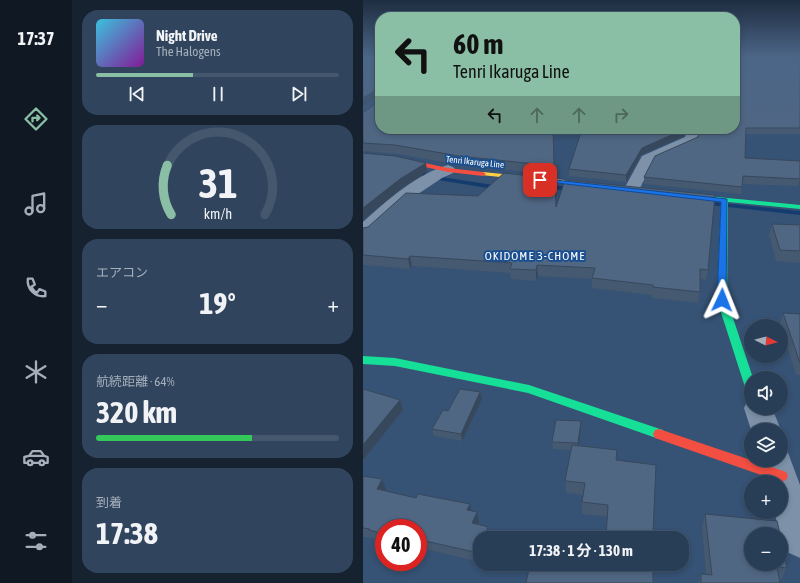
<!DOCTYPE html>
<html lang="ja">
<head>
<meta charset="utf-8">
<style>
  body { margin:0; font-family:"Asap Condensed","Noto Sans JP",sans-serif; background:#30455d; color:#f1f3f6; height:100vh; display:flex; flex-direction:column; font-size:15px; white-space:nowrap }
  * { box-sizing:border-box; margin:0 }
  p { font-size:13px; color:#a5aeba }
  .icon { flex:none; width:22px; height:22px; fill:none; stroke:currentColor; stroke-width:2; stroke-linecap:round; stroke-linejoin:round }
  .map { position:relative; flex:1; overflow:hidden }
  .drawer { display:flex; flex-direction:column; gap:10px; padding:10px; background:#162230; width:291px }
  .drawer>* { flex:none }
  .guide { position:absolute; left:12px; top:12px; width:365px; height:122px; border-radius:16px; box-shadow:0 2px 6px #0003,0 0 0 1px #44576d; background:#8abfa5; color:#111; overflow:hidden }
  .needle { width:26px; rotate:96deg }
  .tools { position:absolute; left:381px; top:319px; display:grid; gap:8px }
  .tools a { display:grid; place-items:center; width:44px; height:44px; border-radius:50%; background:#283e57; box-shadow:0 2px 6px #0003,0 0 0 1px #44576d; font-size:20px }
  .speed { position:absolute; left:12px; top:519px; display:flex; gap:8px; font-size:20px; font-weight:700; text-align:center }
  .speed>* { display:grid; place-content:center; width:52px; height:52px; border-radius:50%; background:#283e57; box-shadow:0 2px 6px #0003,0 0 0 1px #44576d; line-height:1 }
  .speed .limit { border:6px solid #d22; background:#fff; color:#111 }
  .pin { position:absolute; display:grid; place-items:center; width:34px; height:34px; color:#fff; margin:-17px; border-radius:8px; box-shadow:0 2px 6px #0006 }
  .me { position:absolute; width:44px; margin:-22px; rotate:2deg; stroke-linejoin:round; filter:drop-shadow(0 0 3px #0008) }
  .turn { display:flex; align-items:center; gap:14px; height:84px; padding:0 12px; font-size:18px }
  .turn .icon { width:52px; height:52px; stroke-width:2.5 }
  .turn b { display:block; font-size:28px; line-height:34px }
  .lanes { display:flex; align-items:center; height:38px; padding:0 12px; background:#0003; justify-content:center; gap:20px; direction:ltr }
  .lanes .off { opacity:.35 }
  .big { font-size:30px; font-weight:700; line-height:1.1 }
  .drawer .widget { flex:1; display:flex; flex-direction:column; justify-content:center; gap:6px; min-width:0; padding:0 14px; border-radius:16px; background:#30455d }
  .drawer .dial { align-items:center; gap:0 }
  .dial svg { height:104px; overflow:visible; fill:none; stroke:#44576d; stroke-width:7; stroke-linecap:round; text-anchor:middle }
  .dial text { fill:#f1f3f6; stroke:none }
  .song { display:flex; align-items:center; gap:12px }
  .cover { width:48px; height:48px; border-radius:6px; background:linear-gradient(135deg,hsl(190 70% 55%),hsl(290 70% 35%)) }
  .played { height:4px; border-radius:2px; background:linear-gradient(90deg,#8abfa5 40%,#44576d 40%) }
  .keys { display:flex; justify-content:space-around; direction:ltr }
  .heat { display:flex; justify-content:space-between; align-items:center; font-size:22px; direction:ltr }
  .charge { height:6px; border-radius:3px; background:linear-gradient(90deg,#34c759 64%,#44576d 0) }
  .trip { position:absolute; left:110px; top:531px; width:216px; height:40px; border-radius:16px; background:#283e57; box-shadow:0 2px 6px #0003,0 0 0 1px #44576d; font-weight:700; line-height:40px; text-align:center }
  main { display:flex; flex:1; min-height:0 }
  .dock { display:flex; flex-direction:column; width:72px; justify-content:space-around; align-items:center; background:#101923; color:#a5aeba }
  .dock .icon { width:28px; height:28px }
  .dock .current { color:#8abfa5 }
  .dock b { font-size:18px; color:#f1f3f6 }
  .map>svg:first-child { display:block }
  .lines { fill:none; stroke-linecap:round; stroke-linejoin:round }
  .stream { fill:#153c6e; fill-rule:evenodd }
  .street { fill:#7d92a8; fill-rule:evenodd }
  .fast { fill:#16e098; fill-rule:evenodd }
  .slow { fill:#ffcf43; fill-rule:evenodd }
  .jam { fill:#f24e42; fill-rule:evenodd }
  .wall { fill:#455971 }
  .shaded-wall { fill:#38485c }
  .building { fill:#506783; stroke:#38485c }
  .route { fill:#1a73e8; stroke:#114b97 }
  .labels { text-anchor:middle; stroke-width:4; stroke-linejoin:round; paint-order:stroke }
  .far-street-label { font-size:9px; fill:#fff; stroke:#1b4f8f }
  .neighbourhood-label { font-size:12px; letter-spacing:1px; fill:#fff; stroke:#1b4f8f }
</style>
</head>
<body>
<main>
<nav class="dock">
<b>17:37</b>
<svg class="icon current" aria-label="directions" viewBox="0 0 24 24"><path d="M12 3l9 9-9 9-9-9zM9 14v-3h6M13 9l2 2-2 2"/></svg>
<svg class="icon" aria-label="music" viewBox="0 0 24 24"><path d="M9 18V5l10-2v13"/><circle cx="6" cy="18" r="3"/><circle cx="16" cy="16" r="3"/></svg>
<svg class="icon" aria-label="phone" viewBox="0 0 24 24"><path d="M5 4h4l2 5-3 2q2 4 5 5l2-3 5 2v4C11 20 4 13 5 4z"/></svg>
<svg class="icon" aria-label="climate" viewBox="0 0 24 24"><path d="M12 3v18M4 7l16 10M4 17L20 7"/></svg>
<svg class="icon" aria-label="car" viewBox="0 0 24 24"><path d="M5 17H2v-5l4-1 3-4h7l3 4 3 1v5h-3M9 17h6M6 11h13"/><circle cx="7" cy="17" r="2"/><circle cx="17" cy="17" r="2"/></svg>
<svg class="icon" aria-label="filters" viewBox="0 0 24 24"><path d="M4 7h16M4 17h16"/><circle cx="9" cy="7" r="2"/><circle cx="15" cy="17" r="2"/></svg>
</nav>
<section class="drawer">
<div class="widget">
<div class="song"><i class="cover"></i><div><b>Night Drive</b><p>The Halogens</p></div></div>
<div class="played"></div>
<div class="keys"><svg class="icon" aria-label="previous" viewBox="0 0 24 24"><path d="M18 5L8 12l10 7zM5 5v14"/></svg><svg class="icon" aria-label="pause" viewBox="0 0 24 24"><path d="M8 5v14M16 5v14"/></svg><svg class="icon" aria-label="next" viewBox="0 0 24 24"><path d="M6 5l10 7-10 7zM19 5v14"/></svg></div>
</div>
<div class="widget dial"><svg viewBox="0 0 100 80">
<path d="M14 69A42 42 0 1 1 86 69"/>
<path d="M14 69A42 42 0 0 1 11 31" stroke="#8abfa5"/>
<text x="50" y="56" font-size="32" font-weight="700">31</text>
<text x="50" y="72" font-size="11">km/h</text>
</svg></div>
<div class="widget"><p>エアコン</p>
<div class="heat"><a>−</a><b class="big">19°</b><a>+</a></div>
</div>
<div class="widget"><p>航続距離 · 64%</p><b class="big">320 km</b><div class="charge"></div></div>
<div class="widget"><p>到着</p><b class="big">17:38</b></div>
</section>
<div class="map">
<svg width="437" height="583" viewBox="0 0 437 583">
  <rect width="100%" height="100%" fill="#365274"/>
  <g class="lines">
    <path class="stream" d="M51,167L65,175L137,186L140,188L137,190L63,178L49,170L48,169Z
      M188,185L209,187L212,189L209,191L188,189L181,191L178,189Z
      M340,201L437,211V215L338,204L337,203Z"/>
    <path class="street" d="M325,129H337L333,142L290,162L275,192L269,194L263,192L261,189L279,156L322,137Z
      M85,165L90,167L93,170L90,173L79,178L40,204L7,236L0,238V222C22,202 55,173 85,165Z
      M388,399V408H409L418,430H388L381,408L385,400Z
      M418,448L424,450L437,485V558L424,552L419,540L411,512H418V482H403L397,460H418Z"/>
    <path class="fast" d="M323,194L437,205V209L365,202L364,300L390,378H388V391L384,390L382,387L354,300L358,201L321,197V195Z
      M0,356L32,358L166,385L300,430L302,434L300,438L296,439L165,393L32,366L0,364Z"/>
    <path class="slow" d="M120,172L231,183L234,185L231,187L118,175V173Z"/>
    <path class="jam" d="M0,154L34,157L85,168L120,172L123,174L120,176L85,172L34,161L0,158Z
      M296,429L423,472L425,476L423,480L418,482L292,438L290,434L292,430Z"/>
  </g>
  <path class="wall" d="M17,58V129H190L191,175L97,165L34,154L0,151V112L3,111L16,101V97L12,98Z
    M437,63V134H383L382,158L437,161V179L435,186L379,184L378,194L281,184V177L335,137Z
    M321,136L278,155L263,182L206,176V169Z
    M193,207L345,270L343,280L337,279V292L335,303L289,298V295L229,288V279L175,276L173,281L148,279L147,273L49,266L47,269L0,265V228Z
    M409,224L437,225V263L413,261L406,235Z
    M420,313L437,314V375H433L417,324Z
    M119,399L99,441L71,436L69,429L85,411Z
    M218,421V428L215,446L254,460L290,533L299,538L245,517L219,514V502L220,495L203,493L202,481L208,450L190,449L189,442Z
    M0,476L23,489L22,491L108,511L116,522L115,524L127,537L117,538V562L62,549L61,551L55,550V528H21V543L11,540L10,538L0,537Z
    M342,514L424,568L418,580H416L417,583H335L338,574H343L339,527Z
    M242,564H298L297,567L290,566H242Z"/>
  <path class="shaded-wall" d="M16,90L17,97L12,98L0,106V98L11,91Z
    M322,129H324L321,136L278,155L263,182V175L279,148Z
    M63,163L64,172L39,188L0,220V208L37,179Z
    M47,256L49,266L47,269L45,259Z
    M174,265L175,276L173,281V270Z
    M117,392L119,399L99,441L98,434Z
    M37,400L40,410L0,460V445Z
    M218,421V428L215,450V443Z
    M19,479L23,489L18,499L14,489Z
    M107,504L109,514L104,510Z
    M114,512L116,522L111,533L109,523Z
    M125,527L127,537V538H121Z
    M58,540L62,549L61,551L57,542Z"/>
  <path class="building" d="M0,58H17V129H190L191,166L96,156L32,145L0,143V112L3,111L16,101V90L11,91L0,98Z
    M372,58H430L437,63V128H383L382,158L437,161V179L380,176L379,187L281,177L292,156L335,137L337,129H372Z
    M219,129H322L279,148L263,175L206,169Z
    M0,153L32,156L63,163L37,179L0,208Z
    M141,173L192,179L193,207L202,180L352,195L345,270L337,269V292L290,287V285L229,278L232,268L174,265L173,270L147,269L149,263L47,256L45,259L0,255V228L5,227L43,193L115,196Z
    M409,224L437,225V251L417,250Z
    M420,313L437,314V363Z
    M0,389L37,400L0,445Z
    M97,389L117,392L98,434L69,429L80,410L85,411Z
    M193,420L218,421L215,443L189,442Z
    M209,445L254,450L253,460L293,465L290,533L298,534L299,538H243L245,505L219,502L222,483L202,481Z
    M0,476L19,479L14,489L53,498L55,494L107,504L104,510L114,512L109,523L125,527L121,538H117V550L116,553L58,540L57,542L55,541V528H21V534L6,530L7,529L0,528Z
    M342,514L414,521L417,534H388V564H418V539L424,568L414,567L417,583H338V574L349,575Z
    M167,564H227L242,566V564H290V583H163Z"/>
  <linearGradient id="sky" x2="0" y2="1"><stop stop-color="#1e2d40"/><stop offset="0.41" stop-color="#4c6688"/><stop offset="1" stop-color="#4c6688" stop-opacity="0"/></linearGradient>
  <rect width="437" height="140" fill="url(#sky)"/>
  <path class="route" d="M174,178L364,199L363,300L359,303L354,300L358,202L177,181H174Z"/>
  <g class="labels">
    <g class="far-street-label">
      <text transform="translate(112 162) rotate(6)" y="3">Tenri Ikaruga Line</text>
    </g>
    <g class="neighbourhood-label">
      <text x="172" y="260">OKIDOME 3-CHOME</text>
    </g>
  </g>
</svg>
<div class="tools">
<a><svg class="needle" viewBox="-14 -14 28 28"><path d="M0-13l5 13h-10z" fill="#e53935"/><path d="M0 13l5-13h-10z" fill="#a5aeba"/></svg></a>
<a><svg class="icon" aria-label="sound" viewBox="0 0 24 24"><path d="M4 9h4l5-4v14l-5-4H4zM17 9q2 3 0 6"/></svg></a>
<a><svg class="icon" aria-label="layers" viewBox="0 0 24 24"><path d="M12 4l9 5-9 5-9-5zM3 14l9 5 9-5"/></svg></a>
<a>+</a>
<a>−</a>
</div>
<div class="speed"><div class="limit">40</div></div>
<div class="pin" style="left:177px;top:180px;background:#d93025"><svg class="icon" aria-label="arrive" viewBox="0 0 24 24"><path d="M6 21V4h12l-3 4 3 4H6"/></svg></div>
<svg class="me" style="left:359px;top:300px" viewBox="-20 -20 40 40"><path d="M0-17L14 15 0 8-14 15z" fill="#1a73e8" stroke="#fff" stroke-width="4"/></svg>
<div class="trip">17:38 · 1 分 · 130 m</div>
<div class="guide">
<div class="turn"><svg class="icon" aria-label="left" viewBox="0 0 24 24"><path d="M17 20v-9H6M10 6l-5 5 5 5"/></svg><div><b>60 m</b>Tenri Ikaruga Line</div></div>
<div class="lanes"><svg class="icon" aria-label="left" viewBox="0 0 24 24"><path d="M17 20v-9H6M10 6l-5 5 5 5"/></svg><svg class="icon off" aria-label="ahead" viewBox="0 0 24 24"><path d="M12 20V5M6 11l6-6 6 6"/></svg><svg class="icon off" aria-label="ahead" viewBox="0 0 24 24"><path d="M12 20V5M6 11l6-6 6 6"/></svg><svg class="icon off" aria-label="right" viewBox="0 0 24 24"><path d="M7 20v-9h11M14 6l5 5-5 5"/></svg></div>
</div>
</div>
</main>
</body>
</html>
